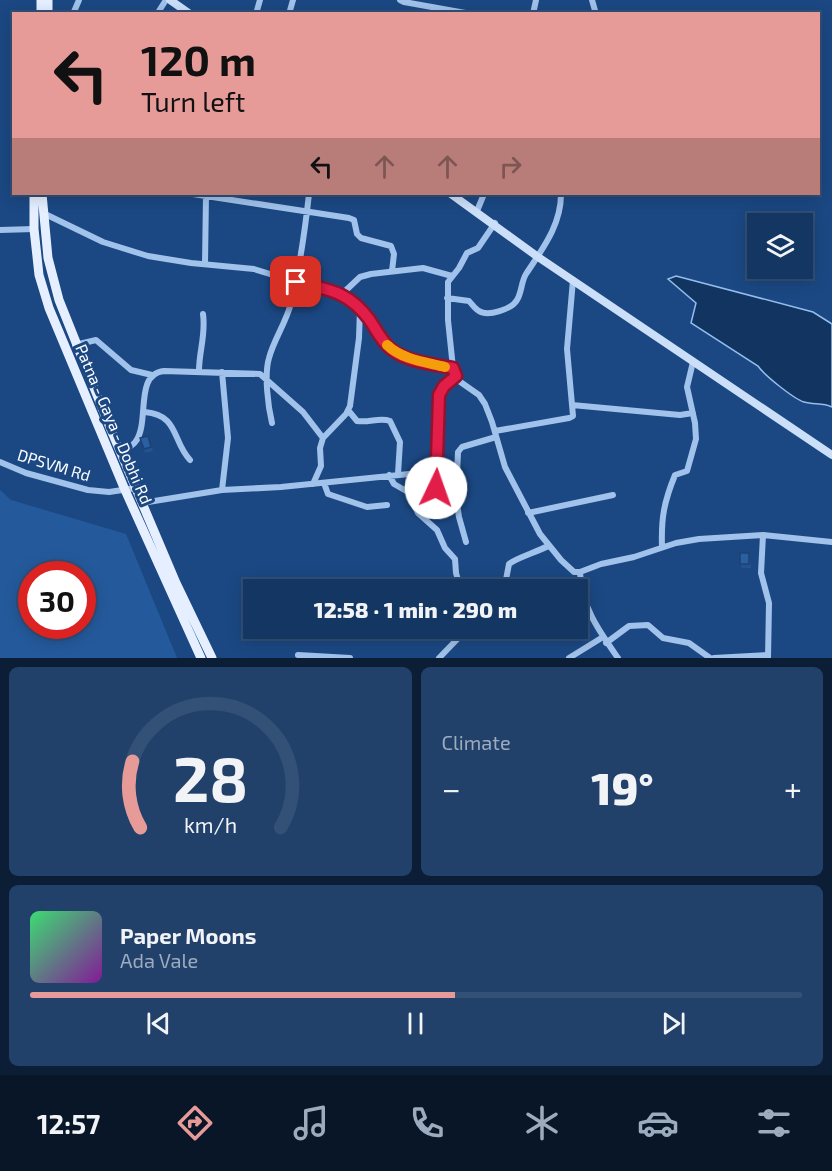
<!DOCTYPE html>
<html lang="en">
<head>
<meta charset="utf-8">
<style>
  body { margin:0; font-family:"Exo 2",sans-serif; background:#21416b; color:#f1f3f6; height:100vh; display:flex; flex-direction:column; font-size:22px; white-space:nowrap }
  * { box-sizing:border-box; margin:0 }
  p { font-size:20px; color:#9dabbe }
  .icon { flex:none; width:33px; height:33px; fill:none; stroke:currentColor; stroke-width:2; stroke-linecap:round; stroke-linejoin:round }
  .map { position:relative; height:658px; overflow:hidden }
  .drawer { display:flex; flex-direction:column; gap:9px; padding:9px; background:#0b1e36; flex:1 }
  .drawer>* { flex:none }
  .guide { position:absolute; left:12px; top:12px; width:808px; height:183px; border-radius:0px; box-shadow:0 3px 15px #0003,0 0 0 2px #335077; background:#e69b98; color:#111; overflow:hidden }
  .buttons { position:absolute; left:747px; top:213px; display:grid; gap:12px }
  .buttons a { display:grid; place-items:center; width:66px; height:66px; border-radius:0px; background:#143662; box-shadow:0 3px 15px #0003,0 0 0 2px #335077; font-size:30px }
  .speed { position:absolute; left:18px; top:561px; display:flex; gap:12px; font-size:30px; font-weight:700; text-align:center }
  .speed>* { display:grid; place-content:center; width:78px; height:78px; border-radius:50%; background:#143662; box-shadow:0 3px 15px #0003,0 0 0 2px #335077; line-height:1 }
  .speed .limit { border:9px solid #d22; background:#fff; color:#111 }
  .pin { position:absolute; display:grid; place-items:center; width:51px; height:51px; color:#fff; margin:-26px; border-radius:12px; box-shadow:0 3px 9px #0006 }
  .me { position:absolute; width:66px; margin:-33px; rotate:3deg; stroke-linejoin:round; filter:drop-shadow(0 0 4px #0008) }
  .turn { display:flex; align-items:center; gap:21px; height:126px; padding:0 30px; font-size:27px }
  .turn .icon { width:78px; height:78px; stroke-width:2.5 }
  .turn b { display:block; font-size:42px; line-height:51px }
  .lanes { display:flex; align-items:center; height:57px; padding:0 30px; background:#0003; justify-content:center; gap:30px; direction:ltr }
  .lanes .off { opacity:.35 }
  .big { font-size:45px; font-weight:800; line-height:1.1 }
  .drawer .tile { flex:1; display:flex; flex-direction:column; justify-content:center; gap:9px; min-width:0; padding:0 21px; border-radius:9px; background:#21416b }
  .drawer .dial { align-items:center; gap:0 }
  .dial svg { height:156px; overflow:visible; fill:none; stroke:#335077; stroke-width:7; stroke-linecap:round; text-anchor:middle }
  .dial text { fill:#f1f3f6; stroke:none }
  .song { display:flex; align-items:center; gap:18px }
  .cover { width:72px; height:72px; border-radius:9px; background:linear-gradient(135deg,hsl(140 70% 55%),hsl(290 70% 35%)) }
  .played { height:6px; border-radius:3px; background:linear-gradient(90deg,#e69b98 55%,#335077 55%) }
  .keys { display:flex; justify-content:space-around; direction:ltr }
  .heat { display:flex; justify-content:space-between; align-items:center; font-size:33px; direction:ltr }
  .drawer .tiles { flex:1; display:grid; gap:9px; grid-template-columns:1fr 1fr }
  .tile:last-child { grid-column:span 2 }
  .trip { position:absolute; left:243px; top:579px; width:345px; height:60px; border-radius:0px; background:#143662; box-shadow:0 3px 15px #0003,0 0 0 2px #335077; font-weight:800; line-height:60px; text-align:center }
  .dock { display:flex; height:96px; justify-content:space-around; align-items:center; background:#081627; color:#9dabbe }
  .dock .icon { width:42px; height:42px }
  .dock .on { color:#e69b98 }
  .dock b { font-size:27px; color:#f1f3f6 }
  .map>svg:first-child { display:block }
  .green { fill:#245a9c; fill-rule:evenodd }
  .water { fill:#123461; stroke:#93bded; stroke-width:1.5 }
  .lines { fill:none; stroke-linecap:round; stroke-linejoin:round }
  .street { stroke:#a1c2eb; stroke-width:6 }
  .secondary { stroke:#ccdff8; stroke-width:8 }
  .primary { stroke:#e5efff; stroke-width:9 }
  .wall { fill:#24528a }
  .building { fill:#2a5fa1; stroke:#1d4271; stroke-width:1.5 }
  .route-casing { stroke:#92132f; stroke-width:15 }
  .route { stroke:#e11d48; stroke-width:10 }
  .slow { stroke:#f59e0b; stroke-width:10 }
  .labels { text-anchor:middle; stroke-width:6; stroke-linejoin:round; paint-order:stroke }
  .street-label { font-size:16px; fill:#fff; stroke:#1b4883 }
</style>
</head>
<body>
<div class="map">
<svg width="832" height="658" viewBox="0 0 832 658">
  <rect width="100%" height="100%" fill="#1b4883"/>
  <path class="green" d="M0,490L11,500L126,534L177,658H0ZM32,574H82V626H32Z"/>
  <path class="water" d="M676,276L813,312L832,324V407C823,402 814,405 804,402C794,399 764,375 758,366L691,323L696,303L668,279Z"/>
  <g class="lines">
    <path class="street" d="M400,0L404,2L471,14
      M592,0L596,14
      M73,14L79,0
      M157,14L166,0
      M256,14L260,0
      M289,14L293,0
      M533,14L536,0
      M193,194L349,218L354,220L357,234L361,238L391,246L394,254L392,271
      M477,211L484,194
      M43,213L103,242L148,256L191,263L254,269L296,282L342,294L360,309L385,344L392,350L420,361L453,368
      M495,223L478,248L467,253L459,268L448,282V320L453,368L459,381L479,395L485,404L492,422L505,467L540,534L561,560L574,572H580L601,564L634,557L676,543L699,539L763,535L832,542
      M0,230L34,229
      M205,264L206,195
      M342,294L360,277L371,274L423,268L452,276
      M447,298L469,301C472,304 475,309 479,311C488,317 512,309 517,300C522,292 521,282 526,274C543,248 561,225 561,194
      M75,345L96,340L131,370L152,375
      M199,371C199,351 206,335 203,314
      M222,372L228,438L222,490
      M572,405L680,415L693,413
      M348,410L357,421C369,423 380,417 390,421L400,442L398,474
      M145,412C179,415 172,441 190,460
      M272,423C268,406 264,375 269,358C274,339 286,323 291,303C300,267 305,230 309,194
      M495,431L569,418L573,416L567,349L573,280
      M121,452C126,449 133,446 136,441C150,421 134,374 164,371L260,374L303,412L323,438
      M0,462L26,473L88,490L109,492L136,488
      M389,475L394,484L408,492L418,513L437,530L445,548L455,559L456,573L461,590
      M435,475L437,459L439,395L444,386L456,376
      M324,483L328,494L367,507L387,505
      M313,484L321,466L320,448L323,438L346,414L350,406L359,338L360,309
      M142,503L222,490L281,487L419,473L435,475L439,495L456,494
      M528,513L613,495
      M763,535L761,573L769,603L768,658
      M466,542L459,517L456,497L458,452L462,447L496,437
      M662,547C661,518 664,502 675,475L687,471L696,439L695,423L687,387L693,362
      M580,572C581,606 599,631 618,658
      M504,590L509,564C516,558 537,552 548,546
      M606,643L629,626L648,625L663,638L689,643L710,658
      M298,655L350,658
      M439,658L468,628
      M569,658L603,637
      M714,658L768,655"/>
    <path class="secondary" d="M170,0L190,14
      M451,194L538,257L832,455"/>
    <path class="primary" d="M41,14V0
      M48,14V0
      M34,194V229L39,275L49,308L125,490L201,658
      M42,194L48,258L59,300L109,425L176,583L212,658"/>
  </g>
  <path class="wall" d="M148,436L153,451L145,453L140,438Z
    M750,557L751,568H742L740,564Z"/>
  <path class="building" d="M148,436L151,447L144,449L140,438Z
    M740,553H749V564H740Z"/>
  <g class="lines">
    <g class="route-casing">
      <path id="route" d="M296,282C328,290 347,290 369,319C376,329 381,341 391,349C407,362 433,364 453,368L456,376L444,386L439,395L437,459L435,475L436,488"/>
    </g>
    <use href="#route" class="route"/>
    <path class="slow" d="M387,345C403,360 426,362 445,367"/>
  </g>
  <g class="labels">
    <g class="street-label">
      <text transform="translate(114 424) rotate(67)" y="6">Patna - Gaya - Dobhi Rd</text>
      <text transform="translate(54 465) rotate(17)" y="6">DPSVM Rd</text>
    </g>
  </g>
</svg>
<div class="buttons">
<a><svg class="icon" aria-label="layers" viewBox="0 0 24 24"><path d="M12 4l9 5-9 5-9-5zM3 14l9 5 9-5"/></svg></a>
</div>
<div class="speed"><div class="limit">30</div></div>
<div class="pin" style="left:296px;top:282px;background:#d93025"><svg class="icon" aria-label="arrive" viewBox="0 0 24 24"><path d="M6 21V4h12l-3 4 3 4H6"/></svg></div>
<svg class="me" style="left:436px;top:488px" viewBox="-20 -20 40 40"><circle r="19" fill="#fff"/><path d="M0-13L10 11 0 6-10 11z" fill="#e11d48"/></svg>
<div class="trip">12:58 · 1 min · 290 m</div>
<div class="guide">
<div class="turn"><svg class="icon" aria-label="left" viewBox="0 0 24 24"><path d="M17 20v-9H6M10 6l-5 5 5 5"/></svg><div><b>120 m</b>Turn left</div></div>
<div class="lanes"><svg class="icon" aria-label="left" viewBox="0 0 24 24"><path d="M17 20v-9H6M10 6l-5 5 5 5"/></svg><svg class="icon off" aria-label="ahead" viewBox="0 0 24 24"><path d="M12 20V5M6 11l6-6 6 6"/></svg><svg class="icon off" aria-label="ahead" viewBox="0 0 24 24"><path d="M12 20V5M6 11l6-6 6 6"/></svg><svg class="icon off" aria-label="right" viewBox="0 0 24 24"><path d="M7 20v-9h11M14 6l5 5-5 5"/></svg></div>
</div>
</div>
<section class="drawer">
<div class="tiles">
<div class="tile dial"><svg viewBox="0 0 100 80">
<path d="M14 69A42 42 0 1 1 86 69"/>
<path d="M14 69A42 42 0 0 1 10 35" stroke="#e69b98"/>
<text x="50" y="56" font-size="32" font-weight="700">28</text>
<text x="50" y="72" font-size="11">km/h</text>
</svg></div>
<div class="tile"><p>Climate</p>
<div class="heat"><a>−</a><b class="big">19°</b><a>+</a></div>
</div>
<div class="tile">
<div class="song"><i class="cover"></i><div><b>Paper Moons</b><p>Ada Vale</p></div></div>
<div class="played"></div>
<div class="keys"><svg class="icon" aria-label="previous" viewBox="0 0 24 24"><path d="M18 5L8 12l10 7zM5 5v14"/></svg><svg class="icon" aria-label="pause" viewBox="0 0 24 24"><path d="M8 5v14M16 5v14"/></svg><svg class="icon" aria-label="next" viewBox="0 0 24 24"><path d="M6 5l10 7-10 7zM19 5v14"/></svg></div>
</div>
</div>
</section>
<nav class="dock">
<b>12:57</b>
<svg class="icon on" aria-label="directions" viewBox="0 0 24 24"><path d="M12 3l9 9-9 9-9-9zM9 14v-3h6M13 9l2 2-2 2"/></svg>
<svg class="icon" aria-label="music" viewBox="0 0 24 24"><path d="M9 18V5l10-2v13"/><circle cx="6" cy="18" r="3"/><circle cx="16" cy="16" r="3"/></svg>
<svg class="icon" aria-label="phone" viewBox="0 0 24 24"><path d="M5 4h4l2 5-3 2q2 4 5 5l2-3 5 2v4C11 20 4 13 5 4z"/></svg>
<svg class="icon" aria-label="climate" viewBox="0 0 24 24"><path d="M12 3v18M4 7l16 10M4 17L20 7"/></svg>
<svg class="icon" aria-label="car" viewBox="0 0 24 24"><path d="M5 17H2v-5l4-1 3-4h7l3 4 3 1v5h-3M9 17h6M6 11h13"/><circle cx="7" cy="17" r="2"/><circle cx="17" cy="17" r="2"/></svg>
<svg class="icon" aria-label="filters" viewBox="0 0 24 24"><path d="M4 7h16M4 17h16"/><circle cx="9" cy="7" r="2"/><circle cx="15" cy="17" r="2"/></svg>
</nav>
</body>
</html>
